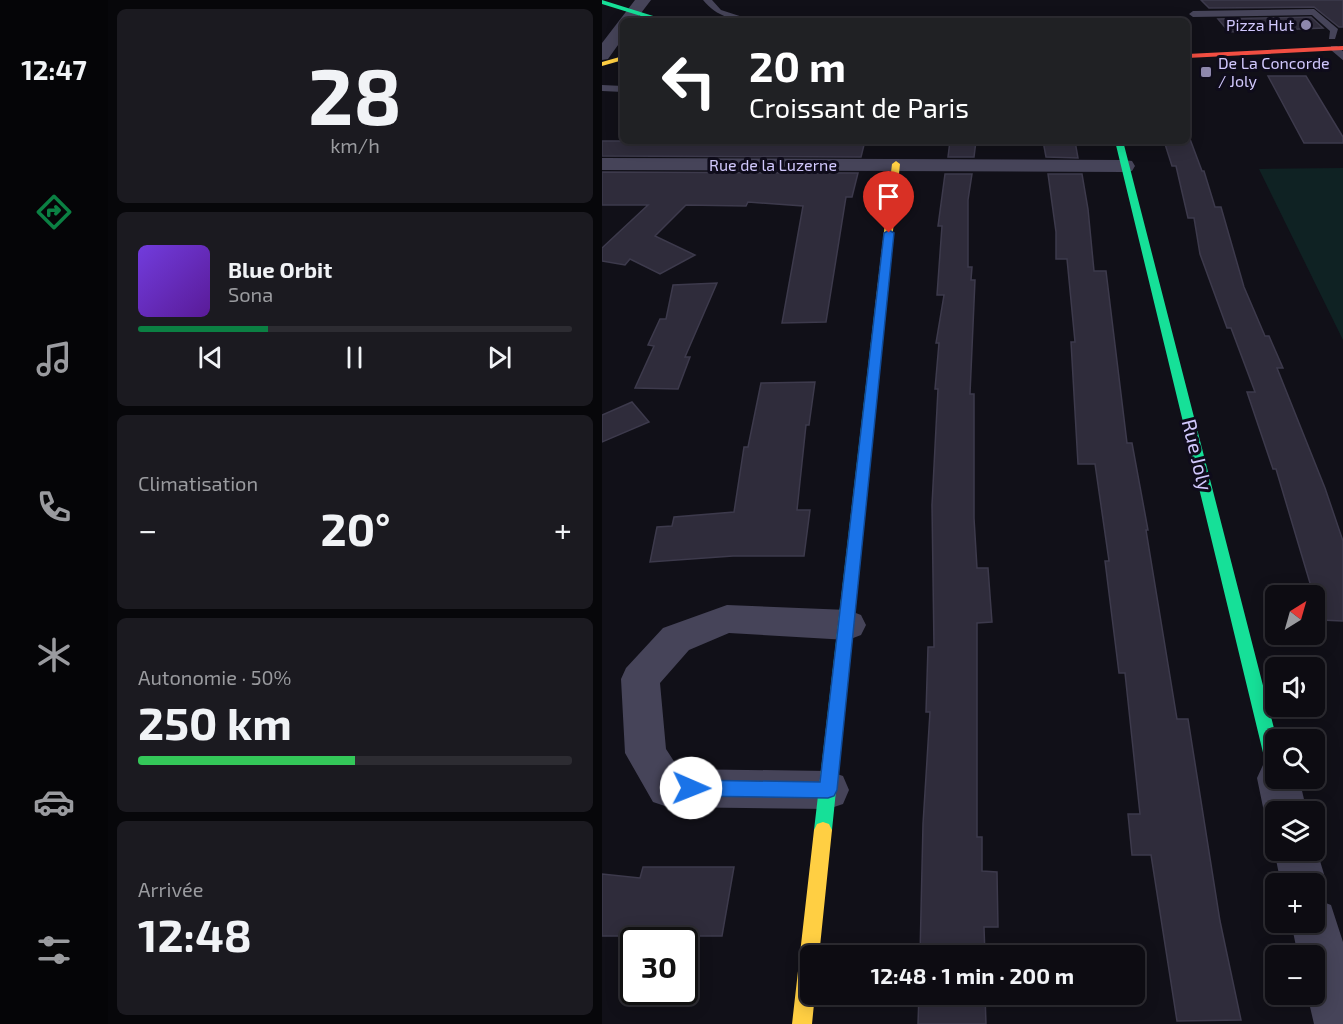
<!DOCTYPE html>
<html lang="fr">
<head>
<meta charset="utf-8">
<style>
  body { margin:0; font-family:"Exo 2",sans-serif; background:#1b1a20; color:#f1f3f6; height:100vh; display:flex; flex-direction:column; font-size:22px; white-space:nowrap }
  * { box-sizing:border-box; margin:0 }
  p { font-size:20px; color:#9a9b9f }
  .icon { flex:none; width:33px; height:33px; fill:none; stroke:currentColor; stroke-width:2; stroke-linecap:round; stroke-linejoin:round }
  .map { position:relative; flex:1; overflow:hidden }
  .side { display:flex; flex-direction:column; gap:9px; padding:9px; background:#07070a; width:494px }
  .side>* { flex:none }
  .top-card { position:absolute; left:18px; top:18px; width:570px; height:126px; border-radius:9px; box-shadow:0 3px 15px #0003,0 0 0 2px #2d2c32; background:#202124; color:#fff; overflow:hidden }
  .needle { width:39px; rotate:37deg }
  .buttons { position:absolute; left:663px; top:585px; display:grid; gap:12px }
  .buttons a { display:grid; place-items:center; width:60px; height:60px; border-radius:9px; background:#0d0c12; box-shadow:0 3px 15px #0003,0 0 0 2px #2d2c32; font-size:30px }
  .speed { position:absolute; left:18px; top:927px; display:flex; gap:12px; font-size:30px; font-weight:700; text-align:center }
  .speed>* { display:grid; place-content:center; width:78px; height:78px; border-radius:50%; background:#0d0c12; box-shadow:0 3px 15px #0003,0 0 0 2px #2d2c32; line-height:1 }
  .speed .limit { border:3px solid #111; border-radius:9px; background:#fff; color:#111 }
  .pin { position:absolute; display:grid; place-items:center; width:51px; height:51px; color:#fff; margin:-62px -26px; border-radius:50% 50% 50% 0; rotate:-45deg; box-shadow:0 0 6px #0007 }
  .pin .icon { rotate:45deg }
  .me { position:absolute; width:66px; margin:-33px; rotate:91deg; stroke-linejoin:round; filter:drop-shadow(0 0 4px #0008) }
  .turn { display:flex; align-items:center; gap:21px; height:126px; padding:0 30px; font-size:27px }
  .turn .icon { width:78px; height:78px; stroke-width:2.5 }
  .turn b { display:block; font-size:42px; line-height:51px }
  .big { font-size:45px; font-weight:700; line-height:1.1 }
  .side .widget { flex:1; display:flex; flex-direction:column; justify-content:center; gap:9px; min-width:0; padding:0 21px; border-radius:9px; background:#1b1a20 }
  .side .dial { align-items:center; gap:0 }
  .dial b { font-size:78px; line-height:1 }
  .song { display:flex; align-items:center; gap:18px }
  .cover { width:72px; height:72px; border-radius:9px; background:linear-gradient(135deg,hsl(260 70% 55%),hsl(270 70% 35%)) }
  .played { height:6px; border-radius:3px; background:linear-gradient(90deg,#0b8043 30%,#2d2c32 30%) }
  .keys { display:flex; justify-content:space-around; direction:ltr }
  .heat { display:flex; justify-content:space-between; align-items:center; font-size:33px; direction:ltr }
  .charge { height:9px; border-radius:4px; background:linear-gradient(90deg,#34c759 50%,#2d2c32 0) }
  .trip { position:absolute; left:198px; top:945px; width:345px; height:60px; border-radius:9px; background:#0d0c12; box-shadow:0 3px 15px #0003,0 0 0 2px #2d2c32; font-weight:700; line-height:60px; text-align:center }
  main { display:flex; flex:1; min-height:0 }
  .dock { display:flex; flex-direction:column; width:108px; justify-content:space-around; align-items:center; background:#050507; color:#9a9b9f }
  .dock .icon { width:42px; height:42px }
  .dock .current { color:#0b8043 }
  .dock b { font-size:27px; color:#f1f3f6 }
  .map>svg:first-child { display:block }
  .green { fill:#0f2223 }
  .building { fill:#2f2c3b; stroke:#3d3a4c; stroke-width:1.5 }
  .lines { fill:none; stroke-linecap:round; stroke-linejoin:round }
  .lane { fill:#464459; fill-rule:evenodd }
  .street { fill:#464459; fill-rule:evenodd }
  .fast { fill:#16e098; fill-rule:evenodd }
  .slow { fill:#ffcf43; fill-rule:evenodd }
  .jam { fill:#f24e42; fill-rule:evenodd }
  .route { fill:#1a73e8; stroke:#114b97; stroke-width:1.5 }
  .poi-dot { fill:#8e88ad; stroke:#0f0c1b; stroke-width:2 }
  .labels { text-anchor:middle; stroke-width:6; stroke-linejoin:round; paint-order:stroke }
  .far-poi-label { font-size:16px; fill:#d1c8fd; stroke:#0f0c1b; text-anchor:end }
  .far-street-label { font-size:16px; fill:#d1c8fd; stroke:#0f0c1b }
  .street-label { font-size:20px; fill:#d1c8fd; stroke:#0f0c1b }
</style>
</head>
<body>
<main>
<nav class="dock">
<b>12:47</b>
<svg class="icon current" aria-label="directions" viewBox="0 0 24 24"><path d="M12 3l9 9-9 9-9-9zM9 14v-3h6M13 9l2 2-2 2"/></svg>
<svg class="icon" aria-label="music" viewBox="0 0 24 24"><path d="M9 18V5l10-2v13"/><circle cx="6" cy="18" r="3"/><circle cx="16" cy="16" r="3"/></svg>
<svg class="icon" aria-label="phone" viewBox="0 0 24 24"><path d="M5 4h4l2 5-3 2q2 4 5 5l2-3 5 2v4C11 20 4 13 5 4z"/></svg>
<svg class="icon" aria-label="climate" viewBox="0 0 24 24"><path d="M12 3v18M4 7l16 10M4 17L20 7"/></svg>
<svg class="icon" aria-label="car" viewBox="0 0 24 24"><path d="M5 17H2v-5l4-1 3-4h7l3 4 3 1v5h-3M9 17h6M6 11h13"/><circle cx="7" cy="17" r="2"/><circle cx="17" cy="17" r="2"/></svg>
<svg class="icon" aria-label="filters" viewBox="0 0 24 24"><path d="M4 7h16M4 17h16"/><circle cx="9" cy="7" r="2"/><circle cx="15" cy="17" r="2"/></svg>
</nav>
<section class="side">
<div class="widget dial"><b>28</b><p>km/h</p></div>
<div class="widget">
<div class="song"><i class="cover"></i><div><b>Blue Orbit</b><p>Sona</p></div></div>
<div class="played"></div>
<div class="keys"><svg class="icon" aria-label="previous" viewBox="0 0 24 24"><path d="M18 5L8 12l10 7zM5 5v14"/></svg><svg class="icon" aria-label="pause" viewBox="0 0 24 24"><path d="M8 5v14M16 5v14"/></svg><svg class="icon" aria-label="next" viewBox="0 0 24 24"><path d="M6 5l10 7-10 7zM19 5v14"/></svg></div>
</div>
<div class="widget"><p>Climatisation</p>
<div class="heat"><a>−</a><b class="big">20°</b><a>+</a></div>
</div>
<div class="widget"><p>Autonomie · 50%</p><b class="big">250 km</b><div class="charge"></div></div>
<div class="widget"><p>Arrivée</p><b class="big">12:48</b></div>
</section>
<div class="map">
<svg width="742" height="1024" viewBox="0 0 742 1024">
  <rect width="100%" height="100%" fill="#111018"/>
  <path class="green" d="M741,168H742L741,340L657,169Z"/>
  <path class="building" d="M599,0H741V27H737L712,7L607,8Z
    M709,17L721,28L627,32L616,19Z
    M666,76H704L741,137V143H702Z
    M585,131L600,171H602L613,207H619L642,287L663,336H667L681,368H675L723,488L741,541V621L719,620L674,469H671L645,392H653L629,328H625L598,254L592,218H586L574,166H570L562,141H585Z
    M0,141H263L259,157L0,156Z
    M348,141H374L372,157H346Z
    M441,141H473L476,158L444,157Z
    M0,172L256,173L250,197H244L224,322L180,323L201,206L146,202L144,206L84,205L53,236L93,255L58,274L28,259L23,265L0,261V248L46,205H0Z
    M343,174H370L366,200V267H370L369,280H373L368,394H372V518L375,568H386L390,622L375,623V837H380V871L395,872L396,927H382L383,956H318L321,824L328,712H324L326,647H332L330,505L336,389H333L337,343H334L342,295H335L340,226H336Z
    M446,174H480L486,209L492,271H504L525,443H530L546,530H544L575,719H586L618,921L639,1020L575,1021L549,855H530L526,814H538L523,673H517L503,561H507L493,464H476L469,342H473L465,259H454V232Z
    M115,283L83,357H88L76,389L33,388L52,346L46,345L58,319H64L71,285Z
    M213,382L207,425H204L195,510H208L202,556H131L48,562L55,527L70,526L72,517L132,512L142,447H146L159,383Z
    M30,402L47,422L0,442V415Z
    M41,867H132L120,936H0V874L38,878Z
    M317,994H383L384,1024H316Z"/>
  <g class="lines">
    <path class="lane" d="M101,0H110L119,10L153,21C132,21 115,17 101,0Z
      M712,9L736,29L733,39H727L728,31L710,15L591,17L587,14L591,11Z
      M729,46H735L742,52V61L729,50Z
      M0,85L21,86V92L0,91Z"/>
    <path class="street" d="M33,0H49L33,21H21V38L6,59L0,60V43Z
      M0,158L522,160L530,161L533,166L530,171L522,172L0,170Z
      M125,605L246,610L259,615L264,625L259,635L246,640L127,633L87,650L58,683L64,749L77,769L226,771L241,776L247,790L241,804L226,809L66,807L51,802L23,753L19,679L24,668L61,628Z
      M674,760V778H697L705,812H674V828L669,826L662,812L655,778L661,765Z
      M712,841L725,884L716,900L729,905L742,945V1024H712L705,994H712V956H696L689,922H712V884H679L672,850L674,846V850H712Z"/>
    <path class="fast" d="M0,0L64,20L65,21H55L0,4Z
      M513,141H521L675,740L674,776L668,774L665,769Z
      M278,304L283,307L230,830L227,836L221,838L215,836L212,830L273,307Z"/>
    <path class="slow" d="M21,56V60L0,66V62Z
      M294,161L298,164L283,307L278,310L273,307L290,164Z
      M221,822L227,824L230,830L217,956H208V994H213L210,1024H190L212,830L215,824Z"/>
    <path class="jam" d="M742,46V50L585,58V54Z"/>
  </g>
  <path class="route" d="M287,230L292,233L235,790L232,796L226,798L89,796L82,794L80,788L82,782L89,780L218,782L282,233Z"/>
  <g class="poi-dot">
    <circle cx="704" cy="25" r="6"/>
    <rect x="598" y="66" width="12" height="12" rx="3"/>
  </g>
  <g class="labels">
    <g class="far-poi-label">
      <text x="692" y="31">Pizza Hut</text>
      <text x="616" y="69" text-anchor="start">De La Concorde<tspan x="616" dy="18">/ Joly</tspan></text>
    </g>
    <g class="far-street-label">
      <text x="171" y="171">Rue de la Luzerne</text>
    </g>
    <g class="street-label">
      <text transform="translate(595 455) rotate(76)" y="7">Rue Joly</text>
    </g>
  </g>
</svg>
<div class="buttons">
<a><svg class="needle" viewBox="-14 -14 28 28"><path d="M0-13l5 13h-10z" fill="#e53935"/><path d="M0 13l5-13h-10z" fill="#9a9b9f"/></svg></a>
<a><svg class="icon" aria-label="sound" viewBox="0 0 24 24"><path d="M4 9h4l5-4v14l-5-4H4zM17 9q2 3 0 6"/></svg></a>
<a><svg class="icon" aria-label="search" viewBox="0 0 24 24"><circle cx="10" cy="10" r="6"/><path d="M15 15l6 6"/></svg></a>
<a><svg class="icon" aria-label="layers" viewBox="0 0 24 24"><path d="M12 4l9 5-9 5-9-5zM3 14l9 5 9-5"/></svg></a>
<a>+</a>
<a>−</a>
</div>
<div class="speed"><div class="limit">30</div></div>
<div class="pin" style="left:287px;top:233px;background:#d93025"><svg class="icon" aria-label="arrive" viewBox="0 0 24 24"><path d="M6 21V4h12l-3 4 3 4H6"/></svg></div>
<svg class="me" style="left:89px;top:788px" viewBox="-20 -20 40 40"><circle r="19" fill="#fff"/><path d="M0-13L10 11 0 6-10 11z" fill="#1a73e8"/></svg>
<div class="trip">12:48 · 1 min · 200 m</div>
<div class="top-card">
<div class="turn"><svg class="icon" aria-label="left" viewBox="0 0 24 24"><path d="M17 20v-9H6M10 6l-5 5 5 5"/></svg><div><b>20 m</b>Croissant de Paris</div></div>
</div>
</div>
</main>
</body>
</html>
